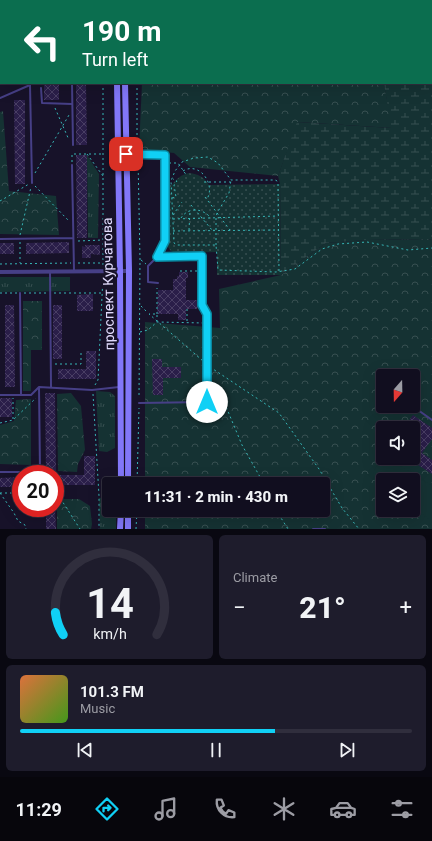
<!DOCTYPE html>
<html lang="en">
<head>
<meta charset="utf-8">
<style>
  body { margin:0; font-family:Roboto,sans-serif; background:#1e1c2c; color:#f1f3f6; height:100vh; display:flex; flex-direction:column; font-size:15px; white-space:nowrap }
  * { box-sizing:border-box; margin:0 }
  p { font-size:13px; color:#9c9ca4 }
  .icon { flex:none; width:22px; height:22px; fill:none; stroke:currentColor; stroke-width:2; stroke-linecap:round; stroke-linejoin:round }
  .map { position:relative; height:529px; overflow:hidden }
  .sheet { display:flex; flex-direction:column; gap:6px; padding:6px; background:#090811; flex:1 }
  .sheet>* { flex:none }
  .banner { position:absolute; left:0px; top:0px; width:432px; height:84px; box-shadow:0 4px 16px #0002,0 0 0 1px #302e3d; background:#0b6e4f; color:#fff; overflow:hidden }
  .needle { width:26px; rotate:200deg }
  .fabs { position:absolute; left:376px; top:369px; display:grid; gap:8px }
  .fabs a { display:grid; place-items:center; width:44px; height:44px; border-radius:4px; background:#110e1f; box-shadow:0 4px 16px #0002,0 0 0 1px #302e3d; font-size:20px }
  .speed { position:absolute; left:12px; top:465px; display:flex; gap:8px; font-size:20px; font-weight:700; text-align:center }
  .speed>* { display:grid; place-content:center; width:52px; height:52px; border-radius:50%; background:#110e1f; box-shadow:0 4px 16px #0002,0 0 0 1px #302e3d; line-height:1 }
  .speed .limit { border:6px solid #d22; background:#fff; color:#111 }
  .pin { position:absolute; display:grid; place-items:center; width:34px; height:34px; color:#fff; margin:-17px; border-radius:8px; box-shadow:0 2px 6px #0006 }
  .me { position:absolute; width:44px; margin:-22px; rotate:0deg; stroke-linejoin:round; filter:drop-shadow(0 0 3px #0008) }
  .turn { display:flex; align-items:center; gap:14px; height:84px; padding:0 16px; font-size:18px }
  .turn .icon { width:52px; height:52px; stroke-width:2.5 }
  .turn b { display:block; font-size:28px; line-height:34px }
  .big { font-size:30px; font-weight:800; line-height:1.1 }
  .sheet .card { flex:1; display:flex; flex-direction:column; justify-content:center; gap:6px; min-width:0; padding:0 14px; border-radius:6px; background:#1e1c2c }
  .sheet .dial { align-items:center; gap:0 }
  .dial svg { height:104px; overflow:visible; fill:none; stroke:#302e3d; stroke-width:7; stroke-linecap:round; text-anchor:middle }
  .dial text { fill:#f1f3f6; stroke:none }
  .song { display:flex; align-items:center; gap:12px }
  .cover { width:48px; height:48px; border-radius:6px; background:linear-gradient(135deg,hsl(20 70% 55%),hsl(100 70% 35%)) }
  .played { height:4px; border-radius:2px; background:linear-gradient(90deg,#10d0f5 65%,#302e3d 65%) }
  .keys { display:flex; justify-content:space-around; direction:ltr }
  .heat { display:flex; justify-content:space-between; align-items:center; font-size:22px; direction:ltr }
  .sheet .tiles { flex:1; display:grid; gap:6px; grid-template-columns:1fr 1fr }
  .card:last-child { grid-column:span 2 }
  .trip { position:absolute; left:102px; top:477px; width:228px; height:40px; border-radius:4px; background:#110e1f; box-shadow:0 4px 16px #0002,0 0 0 1px #302e3d; font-weight:800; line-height:40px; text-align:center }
  .tabs { display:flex; height:64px; justify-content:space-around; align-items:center; background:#07060c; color:#9c9ca4 }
  .tabs .icon { width:28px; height:28px }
  .tabs .on { color:#10d0f5 }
  .tabs b { font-size:18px; color:#f1f3f6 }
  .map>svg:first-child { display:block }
  .grass { fill:url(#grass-tufts) }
  .forest { fill:url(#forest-crowns); fill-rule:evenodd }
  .wetland { fill:url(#wetland-marsh) }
  .park { fill:url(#park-dots) }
  .pitch { fill:#153233 }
  .building { fill:url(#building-cross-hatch) }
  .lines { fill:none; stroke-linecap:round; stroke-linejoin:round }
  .path { stroke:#36b6b7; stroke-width:1; stroke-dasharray:2 3; stroke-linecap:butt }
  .service { stroke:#463f86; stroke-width:2 }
  .minor { stroke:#463f86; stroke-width:4 }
  .secondary { stroke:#8277f9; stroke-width:6 }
  .route-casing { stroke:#0a879f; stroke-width:10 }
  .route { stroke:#10d0f5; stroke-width:7 }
  .labels { text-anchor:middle; stroke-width:4; stroke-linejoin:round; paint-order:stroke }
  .street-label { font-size:14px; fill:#e1dbfd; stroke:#171229 }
</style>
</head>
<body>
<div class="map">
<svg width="432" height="529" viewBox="0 0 432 529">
  <defs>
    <pattern id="grass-tufts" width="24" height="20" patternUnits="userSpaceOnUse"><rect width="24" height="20" fill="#153233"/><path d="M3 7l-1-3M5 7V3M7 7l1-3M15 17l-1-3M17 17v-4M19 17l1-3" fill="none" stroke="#374f51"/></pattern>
    <pattern id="forest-crowns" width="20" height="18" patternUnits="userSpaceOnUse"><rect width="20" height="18" fill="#153233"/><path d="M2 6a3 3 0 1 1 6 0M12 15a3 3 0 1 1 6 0" fill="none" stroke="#374f51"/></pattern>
    <pattern id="wetland-marsh" width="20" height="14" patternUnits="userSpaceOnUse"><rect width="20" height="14" fill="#153233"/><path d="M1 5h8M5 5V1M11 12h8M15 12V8" fill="none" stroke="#374f51"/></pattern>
    <pattern id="park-dots" width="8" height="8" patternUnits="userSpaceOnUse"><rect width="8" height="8" fill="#153233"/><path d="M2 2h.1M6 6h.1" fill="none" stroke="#374f51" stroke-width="1.8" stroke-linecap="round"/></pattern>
    <pattern id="building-cross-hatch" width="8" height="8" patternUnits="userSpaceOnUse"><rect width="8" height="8" fill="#2a1e49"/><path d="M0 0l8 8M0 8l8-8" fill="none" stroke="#493e64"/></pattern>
  </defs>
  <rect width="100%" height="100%" fill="#171229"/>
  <path class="grass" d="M87,155L99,174L98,238H88Z
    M0,277H70V291L0,292Z
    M96,391L110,392L115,396V448L107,452L99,451Z
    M109,497V510H116V529H100L99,498Z"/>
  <path class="forest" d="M127,0H386V1Z
    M142,83H384L392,128L298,122L278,176L190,167L174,153L139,149Z
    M3,111L9,191L56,196L59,235L0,234V112Z
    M428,239L432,240V529H145V510H323V484H145V322L220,328L219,289L281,275L326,243L367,240ZM383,376H413V406H383ZM383,428H413V458H383ZM383,480H413V510H383Z
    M23,301H42V350H31V391H23Z
    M71,393L81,406L85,450L78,464L77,472L58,471L57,394Z
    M31,399V465L0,464V425L14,421L16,400Z
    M57,499H79L90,506L92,524L91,529H57Z"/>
  <path class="wetland" d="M386,0H432V240L428,239L367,240L326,243L281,275L280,184L278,176L297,122L391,128L384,83H431V1H386Z"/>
  <path class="park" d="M189,173C199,174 204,177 209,185L280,184L281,275H217V252L175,253L171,251L168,247V185H172C177,178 181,175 189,173Z"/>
  <path class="pitch" d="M383,456V458H388L432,486V521L413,508V480H383V488C366,477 375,469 383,456Z"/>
  <path class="building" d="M44,83H59V100H44Z
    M76,83H86L87,145H76Z
    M14,100H25V184H15Z
    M76,155H87V238H77Z
    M69,242V253L26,254V243Z
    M0,243H14V254H0Z
    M85,245H100V255L91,254V258H82V246L85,247Z
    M179,272H188V278H186V300H196L199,303L198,308L196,309H186V320H178V314H157L158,290H173V279H177V276H179Z
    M93,294V311H77V295Z
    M5,305H14L15,387H5Z
    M53,305H62V359H53Z
    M86,351H96V379H58V369H86Z
    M152,359H162V367H181V378H163V395H153Z
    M45,393H55L56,474H46Z
    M0,398H12V417H0Z
    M413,415L432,428V439L422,453L432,460V474L418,465L421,461L413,455V428H404Z
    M84,456H95V485H57V475H84Z
    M21,477V487H0V478Z
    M46,508H55L56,529H46Z"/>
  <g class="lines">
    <path class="path" d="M84,0V1
      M123,0L124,1
      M103,83V266
      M137,83V150
      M55,108L69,140
      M87,154L103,176
      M138,158L140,259L139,398
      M72,162V154H103
      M169,163H178L187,176
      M183,171C199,161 216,184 207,199
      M35,173L69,115
      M204,182H230
      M35,186L69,221
      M205,197L230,230
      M172,198L176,197L174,185L177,181L173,179
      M0,201L29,184
      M191,205L212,230
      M173,215L182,202
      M181,218C188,207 202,208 210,217
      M173,219L278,216
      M189,230L190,211
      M173,231L278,230
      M20,235L31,187
      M78,241L103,240
      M20,242V263
      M216,245V218L217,213L229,193L231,180
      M141,260L146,264
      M78,263H103
      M0,264L71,263
      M180,271H199
      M279,271L278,183L276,180H231L218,163L208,157L194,158L182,162L175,171L171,181L174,243L177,245H216L218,270L276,272L295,269L322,249L338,244L367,242L408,250L432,248
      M0,293H17
      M24,293H47
      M54,293H103
      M141,306L148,313
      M187,309V322
      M157,314V288
      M157,322V314H149L203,361
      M140,332L148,330L157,322L204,323
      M55,364H81V351
      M210,367L279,413L319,469L342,508L359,529
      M211,382L216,391L222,397L242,445L264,484
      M95,385L98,380L103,276
      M93,394L99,496V529
      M13,419V398
      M0,423L13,420L36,398
      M137,484L139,408
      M55,490L80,529
      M0,493L14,513L18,521L25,525L26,529
      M0,493H21
      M276,510L288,529
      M136,529L137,510"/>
    <path class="service" d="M54,0L55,1
      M72,83L73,145
      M30,85L32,183
      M41,88L42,103L72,104
      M0,98L30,85L31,83
      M128,154L165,155V241L157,257L148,266V282L158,283
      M72,165L74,270
      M0,239L73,238
      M50,272L51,387
      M20,293L21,395
      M0,395H31L39,387L92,390L119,387
      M139,403L207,402V314L202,305V257H157
      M418,410L432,420
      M0,472H40L39,387
      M313,529H325"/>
    <path class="minor" d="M0,272L129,271"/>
    <path class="secondary" d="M102,0L103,1
      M111,0L112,1
      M117,83L120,271L121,484
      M125,83L129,271L128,484
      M120,529L121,510
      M128,529V510"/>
  </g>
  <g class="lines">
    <g class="route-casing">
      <path id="route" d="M126,154L165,155V241L157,257L202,256V305L207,314V402"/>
    </g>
    <use href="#route" class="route"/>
  </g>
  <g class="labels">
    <g class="street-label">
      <text transform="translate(108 284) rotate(-91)" y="5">проспект Курчатова</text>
    </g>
  </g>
</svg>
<div class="fabs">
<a><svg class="needle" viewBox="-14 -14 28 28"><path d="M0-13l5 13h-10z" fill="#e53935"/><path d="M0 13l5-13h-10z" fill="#9c9ca4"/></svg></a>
<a><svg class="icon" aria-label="sound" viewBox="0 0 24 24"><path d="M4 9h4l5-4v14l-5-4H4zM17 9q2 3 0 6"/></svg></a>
<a><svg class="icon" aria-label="layers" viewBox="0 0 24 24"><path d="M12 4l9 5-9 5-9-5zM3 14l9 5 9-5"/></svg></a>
</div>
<div class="speed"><div class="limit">20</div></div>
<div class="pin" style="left:126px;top:154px;background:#d93025"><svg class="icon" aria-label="arrive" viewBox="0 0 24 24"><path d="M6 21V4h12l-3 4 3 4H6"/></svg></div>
<svg class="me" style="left:207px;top:402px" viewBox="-20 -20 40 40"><circle r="19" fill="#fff"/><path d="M0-13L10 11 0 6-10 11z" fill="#10d0f5"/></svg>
<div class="trip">11:31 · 2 min · 430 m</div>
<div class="banner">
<div class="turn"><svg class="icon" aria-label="left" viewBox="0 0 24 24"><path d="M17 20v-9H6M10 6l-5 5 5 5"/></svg><div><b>190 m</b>Turn left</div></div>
</div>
</div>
<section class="sheet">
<div class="tiles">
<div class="card dial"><svg viewBox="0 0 100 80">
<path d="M14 69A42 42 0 1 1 86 69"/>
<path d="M14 69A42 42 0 0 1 8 52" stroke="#10d0f5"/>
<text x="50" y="56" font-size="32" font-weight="700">14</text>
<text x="50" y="72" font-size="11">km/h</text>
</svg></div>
<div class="card"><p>Climate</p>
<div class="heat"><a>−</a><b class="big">21°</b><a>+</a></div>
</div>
<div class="card">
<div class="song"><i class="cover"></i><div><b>101.3 FM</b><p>Music</p></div></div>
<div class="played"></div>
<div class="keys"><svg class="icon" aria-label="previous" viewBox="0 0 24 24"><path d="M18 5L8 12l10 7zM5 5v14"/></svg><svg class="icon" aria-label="pause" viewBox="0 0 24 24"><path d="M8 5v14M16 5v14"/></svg><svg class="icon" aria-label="next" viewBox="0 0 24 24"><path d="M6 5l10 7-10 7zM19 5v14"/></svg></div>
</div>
</div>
</section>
<nav class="tabs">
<b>11:29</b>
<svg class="icon on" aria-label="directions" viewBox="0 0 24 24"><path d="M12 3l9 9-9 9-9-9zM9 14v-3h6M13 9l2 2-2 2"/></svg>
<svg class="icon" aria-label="music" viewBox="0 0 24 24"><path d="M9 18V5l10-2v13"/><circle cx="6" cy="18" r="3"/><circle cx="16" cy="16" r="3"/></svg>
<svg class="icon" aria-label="phone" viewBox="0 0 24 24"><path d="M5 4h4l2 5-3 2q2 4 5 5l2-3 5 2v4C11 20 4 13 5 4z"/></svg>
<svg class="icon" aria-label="climate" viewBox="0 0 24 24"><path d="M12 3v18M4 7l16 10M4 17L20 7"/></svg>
<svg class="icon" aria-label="car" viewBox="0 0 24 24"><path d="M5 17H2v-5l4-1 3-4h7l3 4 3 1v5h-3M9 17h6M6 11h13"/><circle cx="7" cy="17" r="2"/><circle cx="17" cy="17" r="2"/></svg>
<svg class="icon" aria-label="filters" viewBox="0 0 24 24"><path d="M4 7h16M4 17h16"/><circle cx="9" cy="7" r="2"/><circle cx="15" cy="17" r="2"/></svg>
</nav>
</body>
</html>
